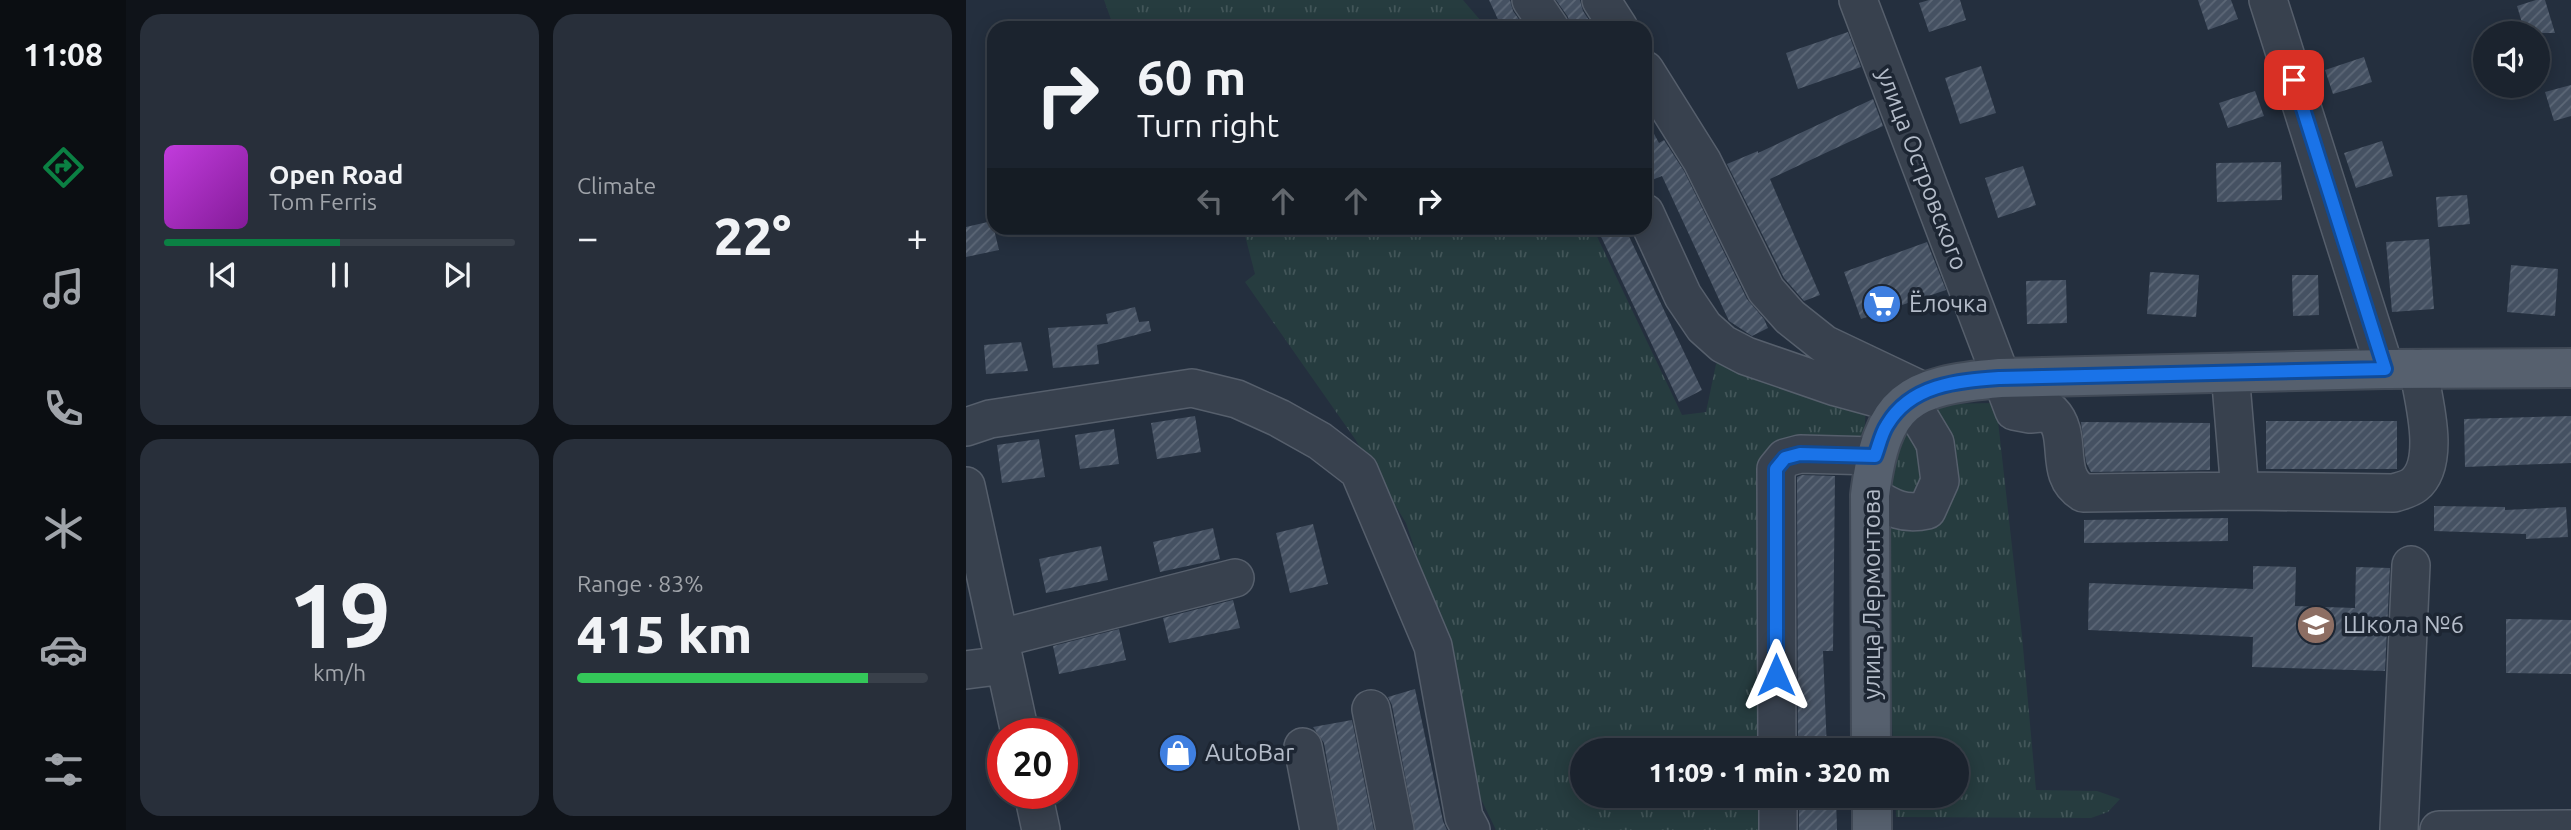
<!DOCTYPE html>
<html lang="en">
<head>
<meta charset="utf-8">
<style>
  body { margin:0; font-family:Ubuntu,sans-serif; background:#282f3a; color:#f1f3f6; height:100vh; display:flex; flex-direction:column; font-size:26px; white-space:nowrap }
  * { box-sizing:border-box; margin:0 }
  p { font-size:23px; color:#a0a4aa }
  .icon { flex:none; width:38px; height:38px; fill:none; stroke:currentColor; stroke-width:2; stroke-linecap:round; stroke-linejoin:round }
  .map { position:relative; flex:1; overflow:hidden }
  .panel { display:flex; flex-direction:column; gap:14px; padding:14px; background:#0f1319; width:840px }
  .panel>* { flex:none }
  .guide { position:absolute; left:21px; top:21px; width:665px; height:214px; border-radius:21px; box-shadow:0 4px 18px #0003,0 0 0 2px #39404a; background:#1b232e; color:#f1f3f6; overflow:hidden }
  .controls { position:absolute; left:1507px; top:21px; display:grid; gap:14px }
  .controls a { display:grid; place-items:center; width:77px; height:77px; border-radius:50%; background:#1b232e; box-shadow:0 4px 18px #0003,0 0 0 2px #39404a; font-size:35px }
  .speed { position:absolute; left:21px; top:718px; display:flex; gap:14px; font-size:35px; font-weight:700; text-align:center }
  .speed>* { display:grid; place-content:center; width:91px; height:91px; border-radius:50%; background:#1b232e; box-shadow:0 4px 18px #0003,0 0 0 2px #39404a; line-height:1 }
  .speed .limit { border:10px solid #d22; background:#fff; color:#111 }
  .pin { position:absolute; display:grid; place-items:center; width:60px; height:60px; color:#fff; margin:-30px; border-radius:14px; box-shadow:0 4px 10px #0006 }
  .me { position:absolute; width:77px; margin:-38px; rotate:0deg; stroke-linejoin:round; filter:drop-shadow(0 0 5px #0008) }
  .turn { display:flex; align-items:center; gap:24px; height:147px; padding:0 35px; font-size:32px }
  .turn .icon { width:91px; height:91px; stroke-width:2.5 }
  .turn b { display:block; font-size:49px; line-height:60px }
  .lanes { display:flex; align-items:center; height:66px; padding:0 35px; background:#0003; justify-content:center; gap:35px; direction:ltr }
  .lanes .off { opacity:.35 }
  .big { font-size:52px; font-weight:800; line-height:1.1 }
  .panel .widget { flex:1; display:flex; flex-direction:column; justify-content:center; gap:10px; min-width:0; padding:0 24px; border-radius:21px; background:#282f3a }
  .panel .dial { align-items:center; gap:0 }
  .dial b { font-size:91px; line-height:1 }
  .song { display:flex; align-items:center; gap:21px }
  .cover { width:84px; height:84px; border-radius:10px; background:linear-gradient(135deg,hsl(290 70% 55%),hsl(290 70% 35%)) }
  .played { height:7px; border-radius:4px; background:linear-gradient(90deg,#0b8043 50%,#39404a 50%) }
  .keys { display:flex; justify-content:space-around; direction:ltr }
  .heat { display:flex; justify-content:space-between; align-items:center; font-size:38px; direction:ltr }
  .charge { height:10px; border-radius:5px; background:linear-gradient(90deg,#34c759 83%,#39404a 0) }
  .panel .tiles { flex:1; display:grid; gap:14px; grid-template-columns:repeat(2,1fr) }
  .trip { position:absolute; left:604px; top:738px; width:399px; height:70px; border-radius:35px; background:#1b232e; box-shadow:0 4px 18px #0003,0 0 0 2px #39404a; font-weight:800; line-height:70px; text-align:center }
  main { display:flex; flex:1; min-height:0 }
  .menu { display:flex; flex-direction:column; width:126px; justify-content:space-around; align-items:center; background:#0b0e12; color:#a0a4aa }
  .menu .icon { width:49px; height:49px }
  .menu .on { color:#0b8043 }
  .menu b { font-size:32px; color:#f1f3f6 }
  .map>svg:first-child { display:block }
  .grass { fill:url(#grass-tufts) }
  .building { fill:url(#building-hatch) }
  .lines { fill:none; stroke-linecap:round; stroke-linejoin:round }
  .minor-casing { stroke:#565f6c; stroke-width:40 }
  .major-casing { stroke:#414a57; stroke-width:42 }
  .minor { stroke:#38414e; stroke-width:37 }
  .major { stroke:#56606e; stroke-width:38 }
  .route-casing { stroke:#114b97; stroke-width:18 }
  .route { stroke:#1a73e8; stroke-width:12 }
  .labels { text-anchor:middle; stroke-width:7; stroke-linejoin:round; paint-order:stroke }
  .street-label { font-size:24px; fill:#b4bcc9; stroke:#1d2633 }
  .poi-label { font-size:24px; fill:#b4bcc9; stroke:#1d2633; text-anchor:start }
</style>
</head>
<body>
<main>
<nav class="menu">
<b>11:08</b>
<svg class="icon on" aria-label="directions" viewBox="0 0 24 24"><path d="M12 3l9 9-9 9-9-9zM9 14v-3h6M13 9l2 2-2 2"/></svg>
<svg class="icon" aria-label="music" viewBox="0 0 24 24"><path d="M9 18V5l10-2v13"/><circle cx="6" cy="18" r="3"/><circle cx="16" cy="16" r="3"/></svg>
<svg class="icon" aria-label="phone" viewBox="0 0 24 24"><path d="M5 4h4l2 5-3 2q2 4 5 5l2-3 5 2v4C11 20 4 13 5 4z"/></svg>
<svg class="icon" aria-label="climate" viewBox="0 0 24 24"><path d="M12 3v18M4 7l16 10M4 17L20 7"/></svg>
<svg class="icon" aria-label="car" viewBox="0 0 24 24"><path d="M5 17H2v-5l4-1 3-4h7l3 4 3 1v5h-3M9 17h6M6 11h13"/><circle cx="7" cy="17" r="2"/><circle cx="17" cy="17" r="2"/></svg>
<svg class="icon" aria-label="filters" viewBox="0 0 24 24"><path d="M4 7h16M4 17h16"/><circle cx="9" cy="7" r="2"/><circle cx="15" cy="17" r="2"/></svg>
</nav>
<section class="panel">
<div class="tiles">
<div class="widget">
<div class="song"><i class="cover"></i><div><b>Open Road</b><p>Tom Ferris</p></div></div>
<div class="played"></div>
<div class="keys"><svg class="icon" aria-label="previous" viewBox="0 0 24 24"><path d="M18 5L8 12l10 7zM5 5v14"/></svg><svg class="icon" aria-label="pause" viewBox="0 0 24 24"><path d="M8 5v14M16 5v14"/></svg><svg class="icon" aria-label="next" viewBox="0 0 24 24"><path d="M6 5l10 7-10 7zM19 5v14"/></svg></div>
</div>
<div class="widget"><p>Climate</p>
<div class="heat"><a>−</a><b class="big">22°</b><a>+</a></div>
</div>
<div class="widget dial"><b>19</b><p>km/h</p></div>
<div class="widget"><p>Range · 83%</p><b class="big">415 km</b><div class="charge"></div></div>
</div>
</section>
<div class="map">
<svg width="1605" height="830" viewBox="0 0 1605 830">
  <defs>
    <pattern id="grass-tufts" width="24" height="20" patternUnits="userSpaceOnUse" patternTransform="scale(1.75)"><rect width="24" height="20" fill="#263c3f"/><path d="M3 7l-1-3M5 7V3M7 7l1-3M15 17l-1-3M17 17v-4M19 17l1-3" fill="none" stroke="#435659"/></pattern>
    <pattern id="building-hatch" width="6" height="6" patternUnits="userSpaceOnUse" patternTransform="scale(1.75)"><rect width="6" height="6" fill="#455162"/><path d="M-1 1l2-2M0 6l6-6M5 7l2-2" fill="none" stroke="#5d6877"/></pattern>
  </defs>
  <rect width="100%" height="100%" fill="#242f3e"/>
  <path class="grass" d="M138,0H497L521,28H148Z
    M277,228H627L716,415L740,412L750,364L756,357L900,403L898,444L800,455L801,751H616V796H801V830H530L514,797L481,647L440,523L389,439L279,282L289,274Z
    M1030,403L1056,636L1070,790L1131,791L1154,799L1142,812L1125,818L930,817L929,796H990V751H927L921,572L922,506L931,442L971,404Z"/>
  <path class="building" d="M523,0H544L547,11L559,28H536Z
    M590,0H614L617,11L628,28H605L602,17Z
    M963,0H994L1000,20L963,32L953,3Z
    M1232,0H1265L1272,19L1242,30Z
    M1570,0H1579L1589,33H1559L1551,6Z
    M882,32L895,67L832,89L820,53Z
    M1398,57L1406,82L1367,94L1359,70Z
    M1015,66L1030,113L994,124L979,78Z
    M1605,85V116L1588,121L1579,92Z
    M1289,91L1298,116L1262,128L1253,103Z
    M907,99L917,126L804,179L854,295L838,301L818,278L761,164L792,151V153Z
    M679,117L693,143L698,140L718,171L781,299L798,319L802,328L786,336L763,321L696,176L686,180L679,166Z
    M1416,141L1427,176L1390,188L1378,153Z
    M1315,162L1316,200L1251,202L1250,163Z
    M1057,166L1070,205L1032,218L1019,178Z
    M1501,195L1504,224L1472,227L1470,197Z
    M26,221L33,250L0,257V227Z
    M631,228H659L736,390L713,402Z
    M1463,239L1468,309L1426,312L1420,242Z
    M961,242L980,290L895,319L878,272Z
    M1545,265L1592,269L1589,316L1541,312Z
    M1184,272L1233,275L1230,317L1181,314Z
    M1326,275H1352L1353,315L1327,316Z
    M1100,280L1101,323L1061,324L1060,281Z
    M169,307L173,322L183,321L185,331L131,345L133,364L87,368L82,328L142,324L140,314Z
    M55,342L62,371L20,374L18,345Z
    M229,416L235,452L191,459L185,423Z
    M1605,416V463L1499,467L1498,419Z
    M1300,421H1431V469H1300Z
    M1115,422L1244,423V470L1125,472L1120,462Z
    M148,429L153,464L114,469L109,435Z
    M73,439L79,477L36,483L31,445Z
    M836,475L869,476L867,651H857L861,751H832L831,477Z
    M1468,506L1539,507V510L1600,507L1602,537L1560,539V534L1468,531Z
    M1262,518V541L1118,543V520Z
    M347,524L362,584L324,593L310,533Z
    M247,528L254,559L194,572L187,542Z
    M135,546L142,580L80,593L73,559Z
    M1287,566L1330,567L1329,606L1389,608L1390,567L1424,568L1419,671L1286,667L1287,637L1122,630L1123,583L1287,589Z
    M267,600L274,628L203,643L197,618Z
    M1540,619L1605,620V674L1540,673Z
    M153,629L160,660L93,674L87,646Z
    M449,689L477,821L481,830H449L426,705L422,697Z
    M386,720L408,830H373L358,743L347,727Z
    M833,796H870L871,830H833Z"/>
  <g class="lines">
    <g class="minor-casing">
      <path id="minor" d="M565,0L584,28
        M635,0L653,28
        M892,0L1048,411L1064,414L1085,412C1109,436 1086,474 1117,493L1274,491L1428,493C1434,491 1443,489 1448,485C1476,463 1457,398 1452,368
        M1302,0L1419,369
        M679,70L736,161L800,290L824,317L858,344L957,391
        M679,213L717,296L738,327L757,344L780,356L870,387L936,405L954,418L969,443L974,481L961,510C937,516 924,507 904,495
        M1264,372L1274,491
        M0,427L24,419L226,388L271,399L313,418L354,441L393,471L467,646L498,817L505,830
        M0,486L54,733
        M35,638L269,578
        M0,670L39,665
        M405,709L429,830
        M337,747L353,830
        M811,751L810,469L819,458L834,454L909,456
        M67,793L75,830
        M812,796V830
        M1433,830L1445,565
        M1473,830L1605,829"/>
    </g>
    <g class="major-casing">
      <path id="major" d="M905,751L904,495C916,400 942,386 1034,378L1419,369L1605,368
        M906,796V830"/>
    </g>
    <use href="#minor" class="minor"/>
    <use href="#major" class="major"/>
  </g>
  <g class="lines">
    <g class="route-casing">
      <path id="route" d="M810,675V469L819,458L834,454L909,456C913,446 915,434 921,425C945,384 992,381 1034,378L1419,369L1328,80"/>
    </g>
    <use href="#route" class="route"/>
  </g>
  <defs>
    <g id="supermarket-disc" transform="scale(2.0125)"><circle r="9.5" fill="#3f7fe0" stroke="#1d2633"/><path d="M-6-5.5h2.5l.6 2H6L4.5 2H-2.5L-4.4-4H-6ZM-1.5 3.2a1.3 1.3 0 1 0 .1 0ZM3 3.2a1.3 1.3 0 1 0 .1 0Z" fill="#fff"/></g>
    <g id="school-disc" transform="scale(2.0125)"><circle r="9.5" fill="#8d6e63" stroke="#1d2633"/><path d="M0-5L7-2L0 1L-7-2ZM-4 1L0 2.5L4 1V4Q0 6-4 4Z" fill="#fff"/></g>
    <g id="shop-disc" transform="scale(2.0125)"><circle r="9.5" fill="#3f7fe0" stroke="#1d2633"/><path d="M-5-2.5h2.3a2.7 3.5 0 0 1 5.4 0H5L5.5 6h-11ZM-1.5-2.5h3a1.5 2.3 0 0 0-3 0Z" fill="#fff"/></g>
  </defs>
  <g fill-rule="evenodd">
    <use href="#supermarket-disc" x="916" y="304"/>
    <use href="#school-disc" x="1350" y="625"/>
    <use href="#shop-disc" x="212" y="753"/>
  </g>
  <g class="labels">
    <g class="street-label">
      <text transform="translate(956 169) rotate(69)" y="8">улица Островского</text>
      <text transform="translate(906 594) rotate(-90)" y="8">улица Лермонтова</text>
    </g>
    <g class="poi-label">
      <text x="943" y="312">Ёлочка</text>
      <text x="1377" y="633">Школа №6</text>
      <text x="239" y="761">AutoBar</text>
    </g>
  </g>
</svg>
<div class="controls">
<a><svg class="icon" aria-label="sound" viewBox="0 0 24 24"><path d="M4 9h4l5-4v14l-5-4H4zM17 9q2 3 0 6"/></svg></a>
</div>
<div class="speed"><div class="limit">20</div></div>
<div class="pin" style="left:1328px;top:80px;background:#d93025"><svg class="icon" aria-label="arrive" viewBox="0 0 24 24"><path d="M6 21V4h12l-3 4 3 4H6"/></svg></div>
<svg class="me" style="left:810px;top:675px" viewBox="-20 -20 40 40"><path d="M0-17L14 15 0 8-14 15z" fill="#1a73e8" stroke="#fff" stroke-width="4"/></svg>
<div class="trip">11:09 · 1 min · 320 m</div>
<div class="guide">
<div class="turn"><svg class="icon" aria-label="right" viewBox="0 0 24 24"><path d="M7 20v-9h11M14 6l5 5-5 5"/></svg><div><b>60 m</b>Turn right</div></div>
<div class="lanes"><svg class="icon off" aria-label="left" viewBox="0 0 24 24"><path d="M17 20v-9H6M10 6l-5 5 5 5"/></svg><svg class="icon off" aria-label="ahead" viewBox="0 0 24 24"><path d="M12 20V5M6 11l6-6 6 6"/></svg><svg class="icon off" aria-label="ahead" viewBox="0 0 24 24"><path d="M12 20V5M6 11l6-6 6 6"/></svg><svg class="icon" aria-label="right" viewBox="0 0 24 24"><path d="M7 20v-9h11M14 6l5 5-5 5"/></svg></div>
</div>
</div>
</main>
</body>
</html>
